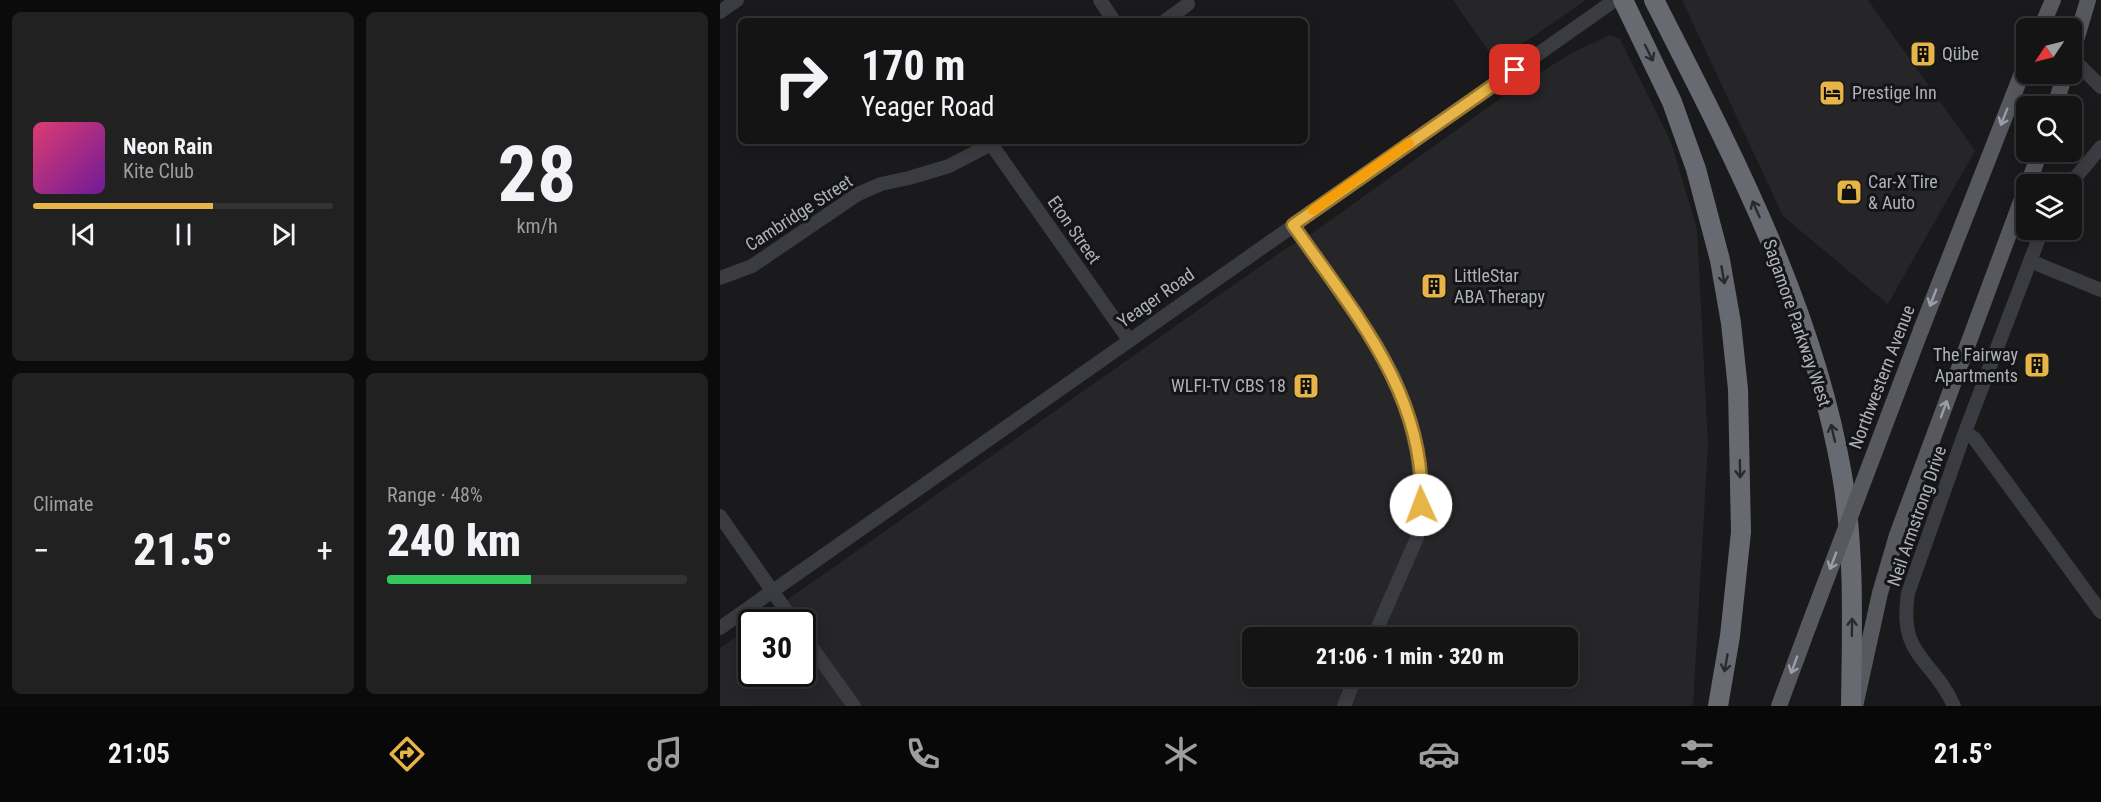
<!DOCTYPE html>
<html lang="en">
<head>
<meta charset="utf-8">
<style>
  body { margin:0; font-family:"Roboto Condensed",sans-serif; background:#212122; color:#f1f3f6; height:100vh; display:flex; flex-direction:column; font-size:22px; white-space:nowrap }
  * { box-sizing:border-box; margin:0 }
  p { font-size:20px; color:#9d9ea0 }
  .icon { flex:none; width:33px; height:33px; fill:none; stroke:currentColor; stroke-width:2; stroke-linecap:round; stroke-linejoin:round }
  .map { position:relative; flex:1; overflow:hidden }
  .details { display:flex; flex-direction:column; gap:12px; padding:12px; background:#0b0b0c; width:720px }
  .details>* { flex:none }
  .top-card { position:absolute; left:18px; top:18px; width:570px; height:126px; border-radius:9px; box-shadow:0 3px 15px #0003,0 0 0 2px #333334; background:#141415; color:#f1f3f6; overflow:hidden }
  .needle { width:39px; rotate:235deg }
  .controls { position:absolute; left:1296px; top:18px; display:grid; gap:12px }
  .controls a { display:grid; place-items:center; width:66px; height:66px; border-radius:9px; background:#141415; box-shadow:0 3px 15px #0003,0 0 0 2px #333334; font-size:30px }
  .speed { position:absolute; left:18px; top:609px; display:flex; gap:12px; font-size:30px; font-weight:700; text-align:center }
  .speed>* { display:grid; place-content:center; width:78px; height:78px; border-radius:50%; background:#141415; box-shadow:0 3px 15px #0003,0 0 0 2px #333334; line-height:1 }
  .speed .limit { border:3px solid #111; border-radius:9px; background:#fff; color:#111 }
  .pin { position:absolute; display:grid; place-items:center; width:51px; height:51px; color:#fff; margin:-26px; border-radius:12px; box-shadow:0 3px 9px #0006 }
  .me { position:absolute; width:66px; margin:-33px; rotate:358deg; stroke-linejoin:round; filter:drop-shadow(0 0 4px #0008) }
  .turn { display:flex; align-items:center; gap:21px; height:126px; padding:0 24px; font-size:27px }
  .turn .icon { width:78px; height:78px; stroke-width:2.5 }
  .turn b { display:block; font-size:42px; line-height:51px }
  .big { font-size:45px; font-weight:800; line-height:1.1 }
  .details .card { flex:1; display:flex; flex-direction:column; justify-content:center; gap:9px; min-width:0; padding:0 21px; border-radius:9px; background:#212122 }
  .details .dial { align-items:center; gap:0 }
  .dial b { font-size:78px; line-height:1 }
  .song { display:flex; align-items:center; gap:18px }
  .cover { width:72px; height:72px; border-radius:9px; background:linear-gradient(135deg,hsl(340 70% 55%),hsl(280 70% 35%)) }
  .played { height:6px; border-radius:3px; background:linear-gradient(90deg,#e6b447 60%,#333334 60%) }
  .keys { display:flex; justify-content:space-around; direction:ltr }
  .heat { display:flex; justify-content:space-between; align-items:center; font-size:33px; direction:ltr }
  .charge { height:9px; border-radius:4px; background:linear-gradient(90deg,#34c759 48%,#333334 0) }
  .details .tiles { flex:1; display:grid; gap:12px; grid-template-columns:repeat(2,1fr) }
  .trip { position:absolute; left:522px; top:627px; width:336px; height:60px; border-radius:9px; background:#141415; box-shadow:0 3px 15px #0003,0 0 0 2px #333334; font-weight:800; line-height:60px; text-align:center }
  .tabs { display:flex; height:96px; justify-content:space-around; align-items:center; background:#080808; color:#9d9ea0 }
  .tabs .icon { width:42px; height:42px }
  .tabs .active { color:#e6b447 }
  .tabs b { font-size:27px; color:#f1f3f6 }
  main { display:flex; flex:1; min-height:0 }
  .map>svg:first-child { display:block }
  .built { fill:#262629; fill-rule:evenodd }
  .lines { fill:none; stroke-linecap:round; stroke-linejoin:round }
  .minor { stroke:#3b3c41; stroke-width:14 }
  .major { stroke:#57595f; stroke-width:16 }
  .highway { stroke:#676a71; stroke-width:20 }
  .major-bridge { stroke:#57595f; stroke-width:16 }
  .oneway { stroke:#2a2a2e }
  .oneway2 { stroke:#9c9fa8 }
  .route-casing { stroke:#96752e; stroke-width:15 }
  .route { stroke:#e6b447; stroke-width:10 }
  .slow { stroke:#f59e0b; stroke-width:10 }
  .labels { text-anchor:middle; stroke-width:6; stroke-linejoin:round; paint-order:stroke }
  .poi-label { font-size:18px; fill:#adb1ba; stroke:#151517; text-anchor:start }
  .street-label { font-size:18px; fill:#adb1ba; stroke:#151517 }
</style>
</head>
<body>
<main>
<section class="details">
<div class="tiles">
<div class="card">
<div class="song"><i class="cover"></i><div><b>Neon Rain</b><p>Kite Club</p></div></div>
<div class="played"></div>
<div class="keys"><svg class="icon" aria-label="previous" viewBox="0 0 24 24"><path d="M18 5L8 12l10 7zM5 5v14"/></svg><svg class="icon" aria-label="pause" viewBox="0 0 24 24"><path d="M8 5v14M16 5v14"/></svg><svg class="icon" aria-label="next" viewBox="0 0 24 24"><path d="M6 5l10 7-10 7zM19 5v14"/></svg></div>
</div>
<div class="card dial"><b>28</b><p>km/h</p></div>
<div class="card"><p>Climate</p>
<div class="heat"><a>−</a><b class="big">21.5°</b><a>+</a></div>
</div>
<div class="card"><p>Range · 48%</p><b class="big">240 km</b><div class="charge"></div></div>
</div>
</section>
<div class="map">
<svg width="1381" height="706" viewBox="0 0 1381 706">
  <rect width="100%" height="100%" fill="#1a1a1c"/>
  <path class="built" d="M733,0H866L776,62Z
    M962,0H1148L1255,151L1168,304L1063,216Z
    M890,35L900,39L951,142L977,229L988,444L973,706H0V648L31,626L32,674H82V622H36L562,251L597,230L795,88L852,53ZM532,638H848V676H532Z"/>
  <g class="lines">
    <path class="minor" d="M380,0L394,21
      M0,12L17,0
      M445,21L468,4
      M1352,58L1381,87
      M269,141L409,340
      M1350,184L1381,147
      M573,225L657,345L674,377L687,409L697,454L702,490L700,521L697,538L653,638
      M1310,261L1381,290
      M0,278L32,266L138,194L161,184L189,178L229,166L277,141
      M1245,432L1254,438L1381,612
      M0,516L74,622
      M0,628L895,0
      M82,634L134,706
      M624,706L636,676
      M1234,706C1212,657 1178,657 1188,593L1245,432L1322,230"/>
    <path class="major" d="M1321,28L1333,0
      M1352,54L1368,0
      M1335,106L1345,74
      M1308,184L1320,152
      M1201,330L1306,63
      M1136,702L1160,593L1177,535L1306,188
      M1059,706L1089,625"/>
    <path class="highway" d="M903,0L952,102L976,169L1000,260L1011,323L1018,389L1021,532L1010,636L998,706
      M934,0C1011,151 1093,306 1122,475C1135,551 1132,629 1131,706"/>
    <path class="major-bridge" d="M1089,625L1201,330"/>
  </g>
  <defs><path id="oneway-shaft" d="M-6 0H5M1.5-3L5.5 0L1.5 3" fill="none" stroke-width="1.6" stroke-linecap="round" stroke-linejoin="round" transform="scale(1.5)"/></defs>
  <g class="oneway">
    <use href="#oneway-shaft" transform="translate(929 53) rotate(64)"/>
    <use href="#oneway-shaft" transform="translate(1036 209) rotate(-114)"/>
    <use href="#oneway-shaft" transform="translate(1003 275) rotate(80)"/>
    <use href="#oneway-shaft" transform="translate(1113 433) rotate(-103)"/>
    <use href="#oneway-shaft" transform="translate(1020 469) rotate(89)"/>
    <use href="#oneway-shaft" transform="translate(1132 627) rotate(-89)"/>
    <use href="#oneway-shaft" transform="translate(1006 663) rotate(100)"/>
  </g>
  <g class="oneway2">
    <use href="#oneway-shaft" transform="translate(1284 117) rotate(112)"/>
    <use href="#oneway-shaft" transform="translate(1213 298) rotate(111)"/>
    <use href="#oneway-shaft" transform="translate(1224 409) rotate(-70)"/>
    <use href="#oneway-shaft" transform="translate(1113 561) rotate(111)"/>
    <use href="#oneway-shaft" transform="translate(1074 665) rotate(110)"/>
  </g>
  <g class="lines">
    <g class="route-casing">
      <path id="route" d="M701,505C707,395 632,310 573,225L795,70"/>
    </g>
    <use href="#route" class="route"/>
    <path class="slow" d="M593,210L689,143"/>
  </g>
  <defs>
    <g id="building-square" transform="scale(1.35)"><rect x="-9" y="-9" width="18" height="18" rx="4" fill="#e6b447" stroke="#151517"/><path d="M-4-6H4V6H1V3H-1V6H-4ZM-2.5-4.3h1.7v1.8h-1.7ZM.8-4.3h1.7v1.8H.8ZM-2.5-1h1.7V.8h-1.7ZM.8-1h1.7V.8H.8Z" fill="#111"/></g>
    <g id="hotel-square" transform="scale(1.35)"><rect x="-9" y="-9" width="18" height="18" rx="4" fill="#e6b447" stroke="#151517"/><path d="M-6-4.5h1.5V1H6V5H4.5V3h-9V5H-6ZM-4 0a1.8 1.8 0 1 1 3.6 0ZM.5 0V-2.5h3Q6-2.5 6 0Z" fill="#111"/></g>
    <g id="shop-square" transform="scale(1.35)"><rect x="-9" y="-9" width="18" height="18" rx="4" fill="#e6b447" stroke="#151517"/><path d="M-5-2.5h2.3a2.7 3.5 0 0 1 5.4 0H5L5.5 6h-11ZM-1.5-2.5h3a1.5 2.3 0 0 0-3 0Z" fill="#111"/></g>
  </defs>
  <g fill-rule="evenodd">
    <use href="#building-square" x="1203" y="54"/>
    <use href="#hotel-square" x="1112" y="93"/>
    <use href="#shop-square" x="1129" y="192"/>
    <use href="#building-square" x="714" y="286"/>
    <use href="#building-square" x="1317" y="365"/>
    <use href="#building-square" x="586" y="386"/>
  </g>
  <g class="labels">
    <g class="poi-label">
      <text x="1222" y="60">Qübe</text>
      <text x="1132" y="99">Prestige Inn</text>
      <text x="1148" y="188">Car-X Tire<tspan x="1148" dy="21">&amp; Auto</tspan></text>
      <text x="734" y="282">LittleStar<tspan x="734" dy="21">ABA Therapy</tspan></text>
      <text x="1298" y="361" text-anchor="end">The Fairway<tspan x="1298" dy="21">Apartments</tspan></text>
      <text x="566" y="392" text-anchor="end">WLFI-TV CBS 18</text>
    </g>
    <g class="street-label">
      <text transform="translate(79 213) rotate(-33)" y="6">Cambridge Street</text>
      <text transform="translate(354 230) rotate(55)" y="6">Eton Street</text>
      <text transform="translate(436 298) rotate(-35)" y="6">Yeager Road</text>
      <text transform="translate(1077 323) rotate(71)" y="6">Sagamore Parkway West</text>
      <text transform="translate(1162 377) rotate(-69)" y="6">Northwestern Avenue</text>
      <text transform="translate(1197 516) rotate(-71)" y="6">Neil Armstrong Drive</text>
    </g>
  </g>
</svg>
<div class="controls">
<a><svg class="needle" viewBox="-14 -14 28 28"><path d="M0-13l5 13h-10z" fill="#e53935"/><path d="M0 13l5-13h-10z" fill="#9d9ea0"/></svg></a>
<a><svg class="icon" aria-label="search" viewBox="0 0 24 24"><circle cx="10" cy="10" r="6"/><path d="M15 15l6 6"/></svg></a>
<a><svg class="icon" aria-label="layers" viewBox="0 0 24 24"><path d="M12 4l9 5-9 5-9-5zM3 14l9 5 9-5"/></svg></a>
</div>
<div class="speed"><div class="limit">30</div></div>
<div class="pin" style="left:795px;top:70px;background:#d93025"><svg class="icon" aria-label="arrive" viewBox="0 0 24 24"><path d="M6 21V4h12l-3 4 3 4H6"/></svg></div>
<svg class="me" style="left:701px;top:505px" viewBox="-20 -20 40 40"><circle r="19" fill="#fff"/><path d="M0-13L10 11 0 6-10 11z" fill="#e6b447"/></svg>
<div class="trip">21:06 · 1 min · 320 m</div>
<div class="top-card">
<div class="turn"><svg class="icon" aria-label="right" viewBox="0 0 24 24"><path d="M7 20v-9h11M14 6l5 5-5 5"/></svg><div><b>170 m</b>Yeager Road</div></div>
</div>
</div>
</main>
<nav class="tabs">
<b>21:05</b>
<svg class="icon active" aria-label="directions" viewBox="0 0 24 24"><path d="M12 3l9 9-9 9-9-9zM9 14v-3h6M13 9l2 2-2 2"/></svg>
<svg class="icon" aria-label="music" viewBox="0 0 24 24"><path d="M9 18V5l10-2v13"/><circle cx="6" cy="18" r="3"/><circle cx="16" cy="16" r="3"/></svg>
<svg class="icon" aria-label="phone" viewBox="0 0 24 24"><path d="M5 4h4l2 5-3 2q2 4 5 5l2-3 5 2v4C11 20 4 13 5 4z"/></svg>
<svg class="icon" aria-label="climate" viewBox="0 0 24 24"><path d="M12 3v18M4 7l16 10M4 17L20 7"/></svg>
<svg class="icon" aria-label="car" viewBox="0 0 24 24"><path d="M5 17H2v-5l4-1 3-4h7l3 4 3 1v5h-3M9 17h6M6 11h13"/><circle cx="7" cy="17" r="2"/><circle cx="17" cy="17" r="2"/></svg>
<svg class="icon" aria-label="filters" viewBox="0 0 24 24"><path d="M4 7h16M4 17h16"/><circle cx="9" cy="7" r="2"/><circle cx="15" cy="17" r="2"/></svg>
<b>21.5°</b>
</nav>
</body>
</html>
